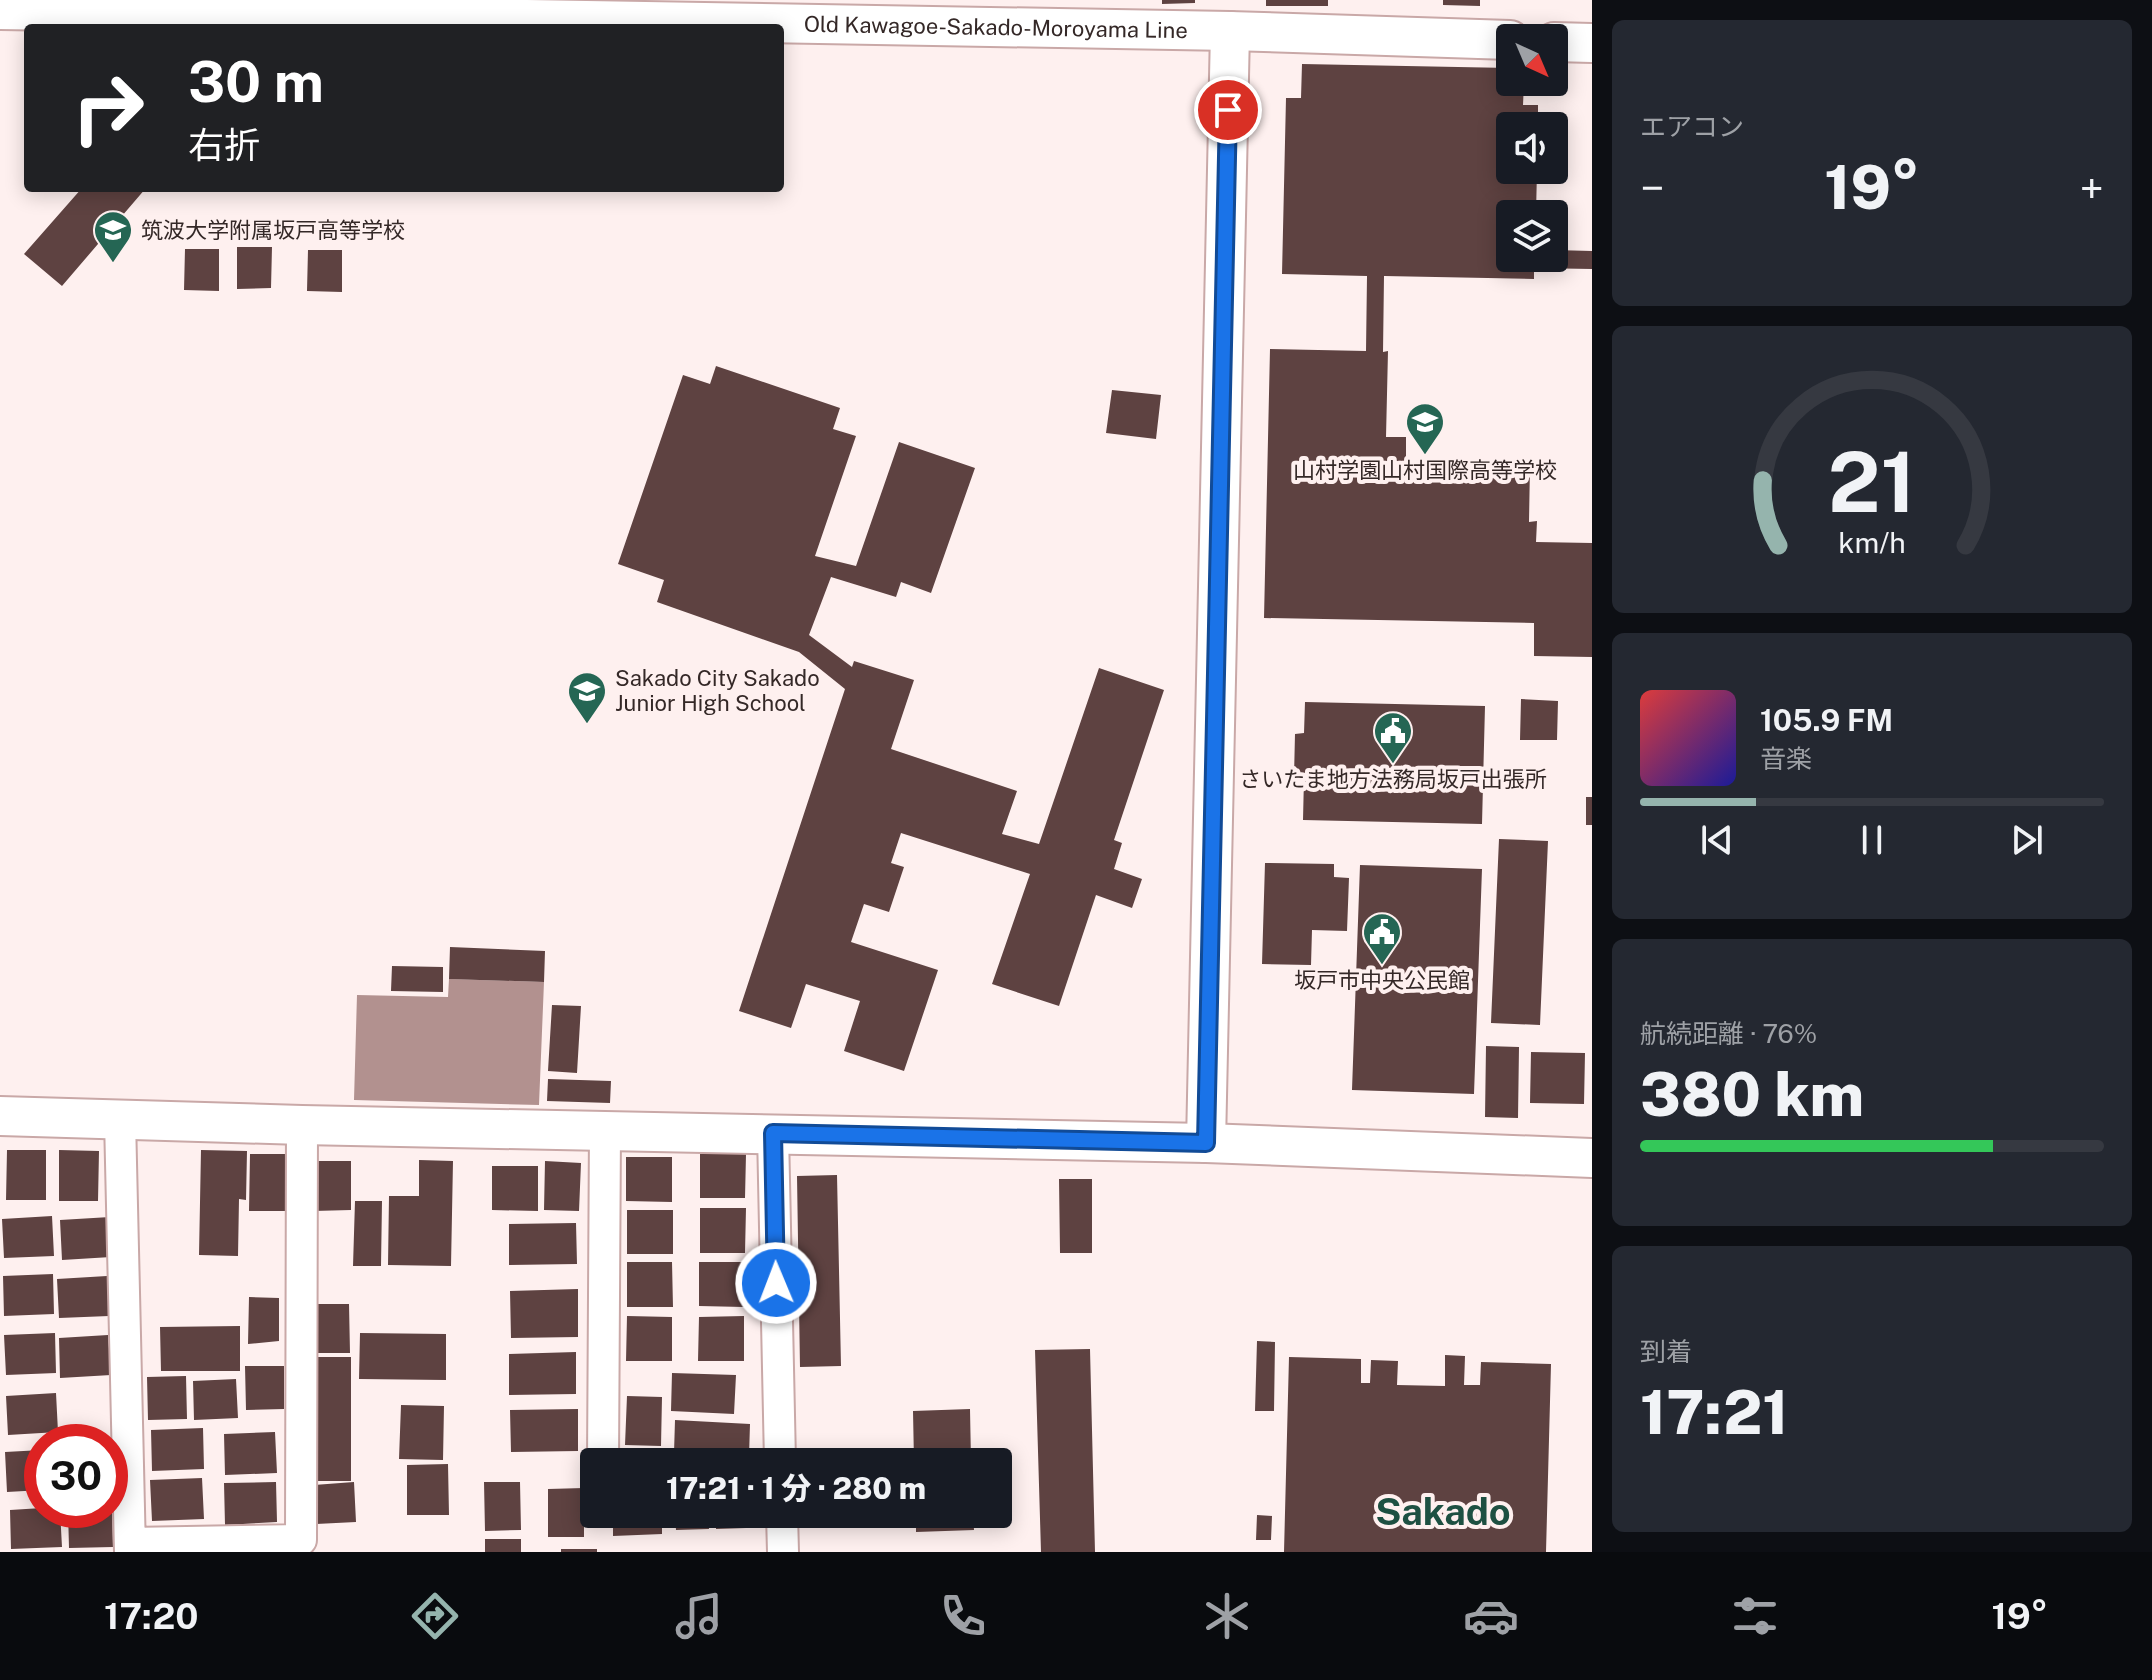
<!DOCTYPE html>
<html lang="ja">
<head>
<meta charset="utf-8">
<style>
  body { margin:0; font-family:"Public Sans","Noto Sans JP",sans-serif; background:#242831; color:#f1f3f6; height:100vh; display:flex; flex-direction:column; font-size:30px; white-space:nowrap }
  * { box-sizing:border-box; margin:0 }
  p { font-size:26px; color:#9ea1a6 }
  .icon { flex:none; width:44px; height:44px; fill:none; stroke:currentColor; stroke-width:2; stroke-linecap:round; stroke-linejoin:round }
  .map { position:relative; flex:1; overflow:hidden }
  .drawer { display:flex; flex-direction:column; gap:20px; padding:20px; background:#0d0f14; width:560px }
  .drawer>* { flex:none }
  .hud { position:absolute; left:24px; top:24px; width:760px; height:168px; border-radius:8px; box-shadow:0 4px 20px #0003; background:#202124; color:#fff; overflow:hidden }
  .needle { width:52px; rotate:136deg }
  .fabs { position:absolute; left:1496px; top:24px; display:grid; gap:16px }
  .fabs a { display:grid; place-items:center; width:72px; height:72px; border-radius:8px; background:#171b24; box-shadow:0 4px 20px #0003; font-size:40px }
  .speed { position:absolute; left:24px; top:1424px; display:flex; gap:16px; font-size:40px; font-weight:700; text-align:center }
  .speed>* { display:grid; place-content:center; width:104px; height:104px; border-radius:50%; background:#171b24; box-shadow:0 4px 20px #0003; line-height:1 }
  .speed .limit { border:12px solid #d22; background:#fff; color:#111 }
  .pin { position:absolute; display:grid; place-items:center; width:68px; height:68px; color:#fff; margin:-34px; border:4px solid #fff; border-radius:50%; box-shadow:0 2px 8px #0007 }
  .me { position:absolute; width:88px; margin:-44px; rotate:359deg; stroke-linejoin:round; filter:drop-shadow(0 0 6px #0008) }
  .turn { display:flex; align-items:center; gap:28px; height:168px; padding:0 32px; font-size:36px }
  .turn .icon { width:104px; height:104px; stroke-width:2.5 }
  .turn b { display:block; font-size:56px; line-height:68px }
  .big { font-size:60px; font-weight:800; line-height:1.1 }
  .drawer .tile { flex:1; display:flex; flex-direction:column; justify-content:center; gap:12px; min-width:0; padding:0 28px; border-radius:12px; background:#242831 }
  .drawer .dial { align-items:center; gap:0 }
  .dial svg { height:208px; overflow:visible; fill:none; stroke:#363941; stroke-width:7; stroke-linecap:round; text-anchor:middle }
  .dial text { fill:#f1f3f6; stroke:none }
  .song { display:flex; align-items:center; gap:24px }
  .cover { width:96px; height:96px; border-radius:12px; background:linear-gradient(135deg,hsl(0 70% 55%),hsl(240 70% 35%)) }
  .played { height:8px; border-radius:4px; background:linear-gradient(90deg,#95b4ad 25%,#363941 25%) }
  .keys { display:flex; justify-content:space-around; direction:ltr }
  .heat { display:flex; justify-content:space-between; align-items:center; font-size:44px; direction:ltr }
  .charge { height:12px; border-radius:6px; background:linear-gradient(90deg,#34c759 76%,#363941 0) }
  .trip { position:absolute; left:580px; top:1448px; width:432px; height:80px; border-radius:8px; background:#171b24; box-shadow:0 4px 20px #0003; font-weight:800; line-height:80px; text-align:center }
  .tab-bar { display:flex; height:128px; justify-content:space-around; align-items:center; background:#090b0e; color:#9ea1a6 }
  .tab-bar .icon { width:56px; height:56px }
  .tab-bar .on { color:#95b4ad }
  .tab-bar b { font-size:36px; color:#f1f3f6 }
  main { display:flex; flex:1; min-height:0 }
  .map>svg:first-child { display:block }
  .water { fill:#b2918f }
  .building { fill:#5e4241 }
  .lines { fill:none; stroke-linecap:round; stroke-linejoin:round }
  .minor-casing { stroke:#c9a8a7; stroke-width:34 }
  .tertiary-casing { stroke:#c9a8a7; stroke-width:42 }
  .minor { stroke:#fff; stroke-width:30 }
  .tertiary { stroke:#fff; stroke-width:38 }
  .route-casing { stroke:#114b97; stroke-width:20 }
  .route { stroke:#1a73e8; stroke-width:14 }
  .labels { text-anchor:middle; stroke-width:8; stroke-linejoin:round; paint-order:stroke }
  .street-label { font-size:22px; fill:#342827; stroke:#fef0ef }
  .poi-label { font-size:22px; fill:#342827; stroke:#fef0ef }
  .town-label { font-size:38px; font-weight:bold; fill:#1e5042; stroke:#fef0ef }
</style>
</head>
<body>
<main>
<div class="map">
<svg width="1592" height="1552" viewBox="0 0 1592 1552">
  <rect width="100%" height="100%" fill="#fef0ef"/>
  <path class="water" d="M449,979L544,982L539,1105L354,1100L357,995L448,997Z"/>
  <path class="building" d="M1162,0H1195V3L1162,4Z
    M1266,0H1328V6H1266Z
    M1443,0H1480V6L1443,5Z
    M1302,64L1510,68V82H1524L1523,105H1538V126H1510V170H1537L1536,214H1510V258H1554V250L1592,251V269L1534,268V279L1384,276L1383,352L1388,351L1386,437H1406V463L1530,465L1529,522L1537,521L1536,542L1592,543V657L1534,656V623L1264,618L1270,349L1366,351L1367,276L1282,274L1286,98H1301Z
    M82,188H146L62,286L24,254Z
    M237,247H272L271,288L237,289Z
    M185,249H219V291L184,290Z
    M308,250H342V292L307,291Z
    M716,366L840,408L833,429L856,436L815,556L856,566L899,442L975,468L931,593L901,582L896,597L831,577L809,635L852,667L854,661L914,680L891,749L1017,791L1002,834L1039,844L1099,668L1164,690L1114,840L1122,843L1114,869L1142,879L1132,908L1096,895L1059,1006L992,984L1030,874L901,833L891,863L904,867L889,912L864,904L851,942L938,970L904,1071L844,1051L860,1001L806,984L791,1028L739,1011L845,689L799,652L657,602L664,580L618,564L683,375L710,384Z
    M1112,390L1161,395L1156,439L1106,433Z
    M1521,699L1558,701L1557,740H1520Z
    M1305,702L1485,706L1482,824L1303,820L1304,777H1294L1295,734L1304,733Z
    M1586,797H1592V825H1586Z
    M1499,839L1548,841L1540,1025L1491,1023Z
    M1265,863L1334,864V877L1349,878L1347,931L1312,930L1311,965L1262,964Z
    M1360,865L1482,869L1474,1094L1352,1090Z
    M450,947L545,951L544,982L449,979Z
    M392,966L443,967V992L391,991Z
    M552,1005L581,1006L577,1073L548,1071Z
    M1486,1046L1519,1047L1518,1118L1485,1117Z
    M1531,1052L1585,1053L1584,1104L1530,1103Z
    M548,1079L611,1081L610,1103L547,1101Z
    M7,1150H46V1200H6Z
    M59,1150L99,1151L98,1201H59Z
    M201,1150L247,1151L246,1200L239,1199L238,1256L199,1255Z
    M250,1154H285V1211H249Z
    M700,1154H746L745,1198H700Z
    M626,1157H672V1202L626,1201Z
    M419,1160L453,1161L451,1266L388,1265L389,1196H419Z
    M314,1161H351V1210L313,1211Z
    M545,1161L581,1163L579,1211L544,1210Z
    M492,1166H538V1211L492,1210Z
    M837,1175L841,1366L800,1367L797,1176Z
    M1059,1179H1092V1253H1060Z
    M355,1201H382L381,1266H353Z
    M700,1208H746L745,1253H700Z
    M627,1210H673V1254H627Z
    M52,1216L54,1256L4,1258L2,1219Z
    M110,1217L111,1257L62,1260L60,1220Z
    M576,1223L577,1264L509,1265V1224Z
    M627,1262H672L673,1307H627Z
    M699,1262H745L744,1307L699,1306Z
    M53,1274L54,1314L4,1316L3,1276Z
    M107,1276L109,1316L59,1318L57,1279Z
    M578,1289V1337L511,1338L510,1291Z
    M249,1297L279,1298V1341L248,1344Z
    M312,1304H349L350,1353H312Z
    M627,1316L672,1317V1361H626Z
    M744,1316V1361H698L699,1317Z
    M240,1326V1371H161L160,1327Z
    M55,1333L56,1373L6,1375L4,1335Z
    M360,1333L446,1334V1380L359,1379Z
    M108,1335L111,1375L60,1378L59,1338Z
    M1257,1341L1275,1342L1274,1411H1255Z
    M1090,1349L1095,1552H1041L1035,1350Z
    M576,1352V1394L509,1395V1354Z
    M1445,1355L1465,1356L1464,1385H1480L1481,1362L1551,1364L1546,1552H1284L1289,1357L1361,1359V1383H1370L1371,1360L1398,1361L1397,1385L1445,1386Z
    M315,1357H351V1481H315Z
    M245,1366H284V1409L246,1410Z
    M672,1373L736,1375L734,1414L671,1411Z
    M186,1376L187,1419L148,1420L147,1377Z
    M236,1379L238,1418L194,1420L193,1381Z
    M56,1393L58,1432L8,1435L6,1396Z
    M627,1396L662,1397L661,1446L625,1445Z
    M401,1405L444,1406L443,1460L399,1459Z
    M578,1409V1451L511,1452L510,1410Z
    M970,1409L971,1462H914L913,1411Z
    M675,1420L750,1424L749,1456L674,1453Z
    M203,1428L204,1469L152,1471L151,1430Z
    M275,1432L277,1473L225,1475L224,1434Z
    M42,1450V1490L7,1492L5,1452Z
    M448,1464L449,1515H407V1465Z
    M202,1478L204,1519L152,1521L150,1480Z
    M276,1482L277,1522L225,1525L224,1483Z
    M354,1482L356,1522L316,1524L314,1485Z
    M484,1482H520L521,1530L485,1531Z
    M584,1488V1537H548V1489Z
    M42,1508L60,1510L62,1547L11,1549L10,1510Z
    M68,1510H112L113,1547L69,1548Z
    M613,1514H662V1534L613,1536Z
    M675,1514H708L709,1529L676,1530Z
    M716,1514H746V1528L716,1529Z
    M916,1514H973L974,1530L916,1532Z
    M1257,1515L1272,1516L1271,1540H1256Z
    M485,1539H521V1552H485Z
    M561,1549H597V1552H561Z"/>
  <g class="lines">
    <g class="minor-casing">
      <path id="minor" d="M120,1119L130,1552
        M773,1133L780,1462
        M603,1462L605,1129
        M782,1514L783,1552
        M130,1543L301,1540L302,1125"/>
    </g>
    <g class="tertiary-casing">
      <g id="tertiary">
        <path id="s1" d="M0,10L1230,31L1510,40"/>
        <path d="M1554,42L1592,43"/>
        <path d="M0,1116L302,1125L1206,1143L1592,1158"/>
        <path d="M1206,1143L1230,31"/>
      </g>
    </g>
    <use href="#minor" class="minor"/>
    <use href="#tertiary" class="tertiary"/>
  </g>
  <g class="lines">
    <g class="route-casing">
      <path id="route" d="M776,1283L773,1133L1206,1143L1228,110"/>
    </g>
    <use href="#route" class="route"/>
  </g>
  <defs>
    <g id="school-pin" transform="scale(2)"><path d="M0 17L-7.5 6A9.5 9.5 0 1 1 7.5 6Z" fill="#256654" stroke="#fef0ef"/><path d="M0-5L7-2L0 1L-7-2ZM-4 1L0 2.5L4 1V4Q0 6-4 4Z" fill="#fff"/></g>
    <g id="civic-pin" transform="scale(2)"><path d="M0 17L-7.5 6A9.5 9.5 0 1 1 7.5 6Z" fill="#256654" stroke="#fef0ef"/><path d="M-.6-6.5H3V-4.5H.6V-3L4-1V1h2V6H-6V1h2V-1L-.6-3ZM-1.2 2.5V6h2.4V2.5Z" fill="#fff"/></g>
  </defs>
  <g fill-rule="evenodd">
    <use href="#school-pin" x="113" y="230"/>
    <use href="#school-pin" x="1425" y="422"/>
    <use href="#school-pin" x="587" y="691"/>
    <use href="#civic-pin" x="1393" y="731"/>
    <use href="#civic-pin" x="1382" y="932"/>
  </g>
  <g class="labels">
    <g class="street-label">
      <text dy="8" stroke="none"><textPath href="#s1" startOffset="996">Old Kawagoe-Sakado-Moroyama Line</textPath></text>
    </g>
    <g class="poi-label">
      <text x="141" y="238" text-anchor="start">筑波大学附属坂戸高等学校</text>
      <text x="1425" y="478">山村学園山村国際高等学校</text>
      <text x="615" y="686" text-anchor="start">Sakado City Sakado<tspan x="615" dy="25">Junior High School</tspan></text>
      <text x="1393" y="787">さいたま地方法務局坂戸出張所</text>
      <text x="1382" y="988">坂戸市中央公民館</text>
    </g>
    <g class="town-label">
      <text x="1443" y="1525">Sakado</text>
    </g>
  </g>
</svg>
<div class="fabs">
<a><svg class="needle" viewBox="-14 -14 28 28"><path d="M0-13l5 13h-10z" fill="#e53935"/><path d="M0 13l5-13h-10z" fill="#9ea1a6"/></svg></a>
<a><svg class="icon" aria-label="sound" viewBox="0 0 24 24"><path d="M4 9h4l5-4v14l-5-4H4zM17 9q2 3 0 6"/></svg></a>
<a><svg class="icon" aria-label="layers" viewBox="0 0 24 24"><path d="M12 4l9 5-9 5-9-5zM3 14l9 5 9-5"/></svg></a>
</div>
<div class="speed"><div class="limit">30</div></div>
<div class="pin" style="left:1228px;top:110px;background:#d93025"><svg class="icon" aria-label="arrive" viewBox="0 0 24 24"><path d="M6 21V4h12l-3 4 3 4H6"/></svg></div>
<svg class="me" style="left:776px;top:1283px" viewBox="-20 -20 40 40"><circle r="17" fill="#1a73e8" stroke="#fff" stroke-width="3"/><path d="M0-11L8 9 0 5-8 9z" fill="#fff"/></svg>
<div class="trip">17:21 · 1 分 · 280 m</div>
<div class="hud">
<div class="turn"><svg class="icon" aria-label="right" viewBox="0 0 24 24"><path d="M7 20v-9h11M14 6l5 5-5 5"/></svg><div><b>30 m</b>右折</div></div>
</div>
</div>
<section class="drawer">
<div class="tile"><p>エアコン</p>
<div class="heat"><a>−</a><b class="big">19°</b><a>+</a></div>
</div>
<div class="tile dial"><svg viewBox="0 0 100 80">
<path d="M14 69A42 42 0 1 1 86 69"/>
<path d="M14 69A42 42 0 0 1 8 44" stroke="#95b4ad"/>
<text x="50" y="56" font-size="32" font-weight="700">21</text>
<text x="50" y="72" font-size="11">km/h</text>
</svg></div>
<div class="tile">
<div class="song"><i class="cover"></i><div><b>105.9 FM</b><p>音楽</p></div></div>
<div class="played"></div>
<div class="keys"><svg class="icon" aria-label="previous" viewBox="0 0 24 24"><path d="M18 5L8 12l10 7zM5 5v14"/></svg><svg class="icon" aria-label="pause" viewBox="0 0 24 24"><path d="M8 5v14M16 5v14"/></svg><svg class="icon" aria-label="next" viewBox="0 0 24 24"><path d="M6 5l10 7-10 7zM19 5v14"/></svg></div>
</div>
<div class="tile"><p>航続距離 · 76%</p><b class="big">380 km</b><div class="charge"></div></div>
<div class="tile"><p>到着</p><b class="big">17:21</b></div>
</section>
</main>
<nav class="tab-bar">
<b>17:20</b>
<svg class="icon on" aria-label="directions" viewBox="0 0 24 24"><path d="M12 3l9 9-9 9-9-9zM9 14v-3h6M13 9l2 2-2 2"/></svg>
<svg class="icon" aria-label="music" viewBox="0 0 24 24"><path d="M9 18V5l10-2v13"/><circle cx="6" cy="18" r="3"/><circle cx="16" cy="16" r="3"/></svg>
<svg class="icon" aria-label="phone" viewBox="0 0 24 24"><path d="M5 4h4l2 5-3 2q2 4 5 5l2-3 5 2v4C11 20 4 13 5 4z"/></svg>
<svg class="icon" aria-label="climate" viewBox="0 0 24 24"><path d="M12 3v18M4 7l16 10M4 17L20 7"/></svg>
<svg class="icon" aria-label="car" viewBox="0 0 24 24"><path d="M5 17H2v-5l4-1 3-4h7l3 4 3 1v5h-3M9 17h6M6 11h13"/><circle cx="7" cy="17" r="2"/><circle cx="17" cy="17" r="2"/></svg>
<svg class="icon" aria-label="filters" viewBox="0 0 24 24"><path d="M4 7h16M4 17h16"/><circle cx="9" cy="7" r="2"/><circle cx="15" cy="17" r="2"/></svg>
<b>19°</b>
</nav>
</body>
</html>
